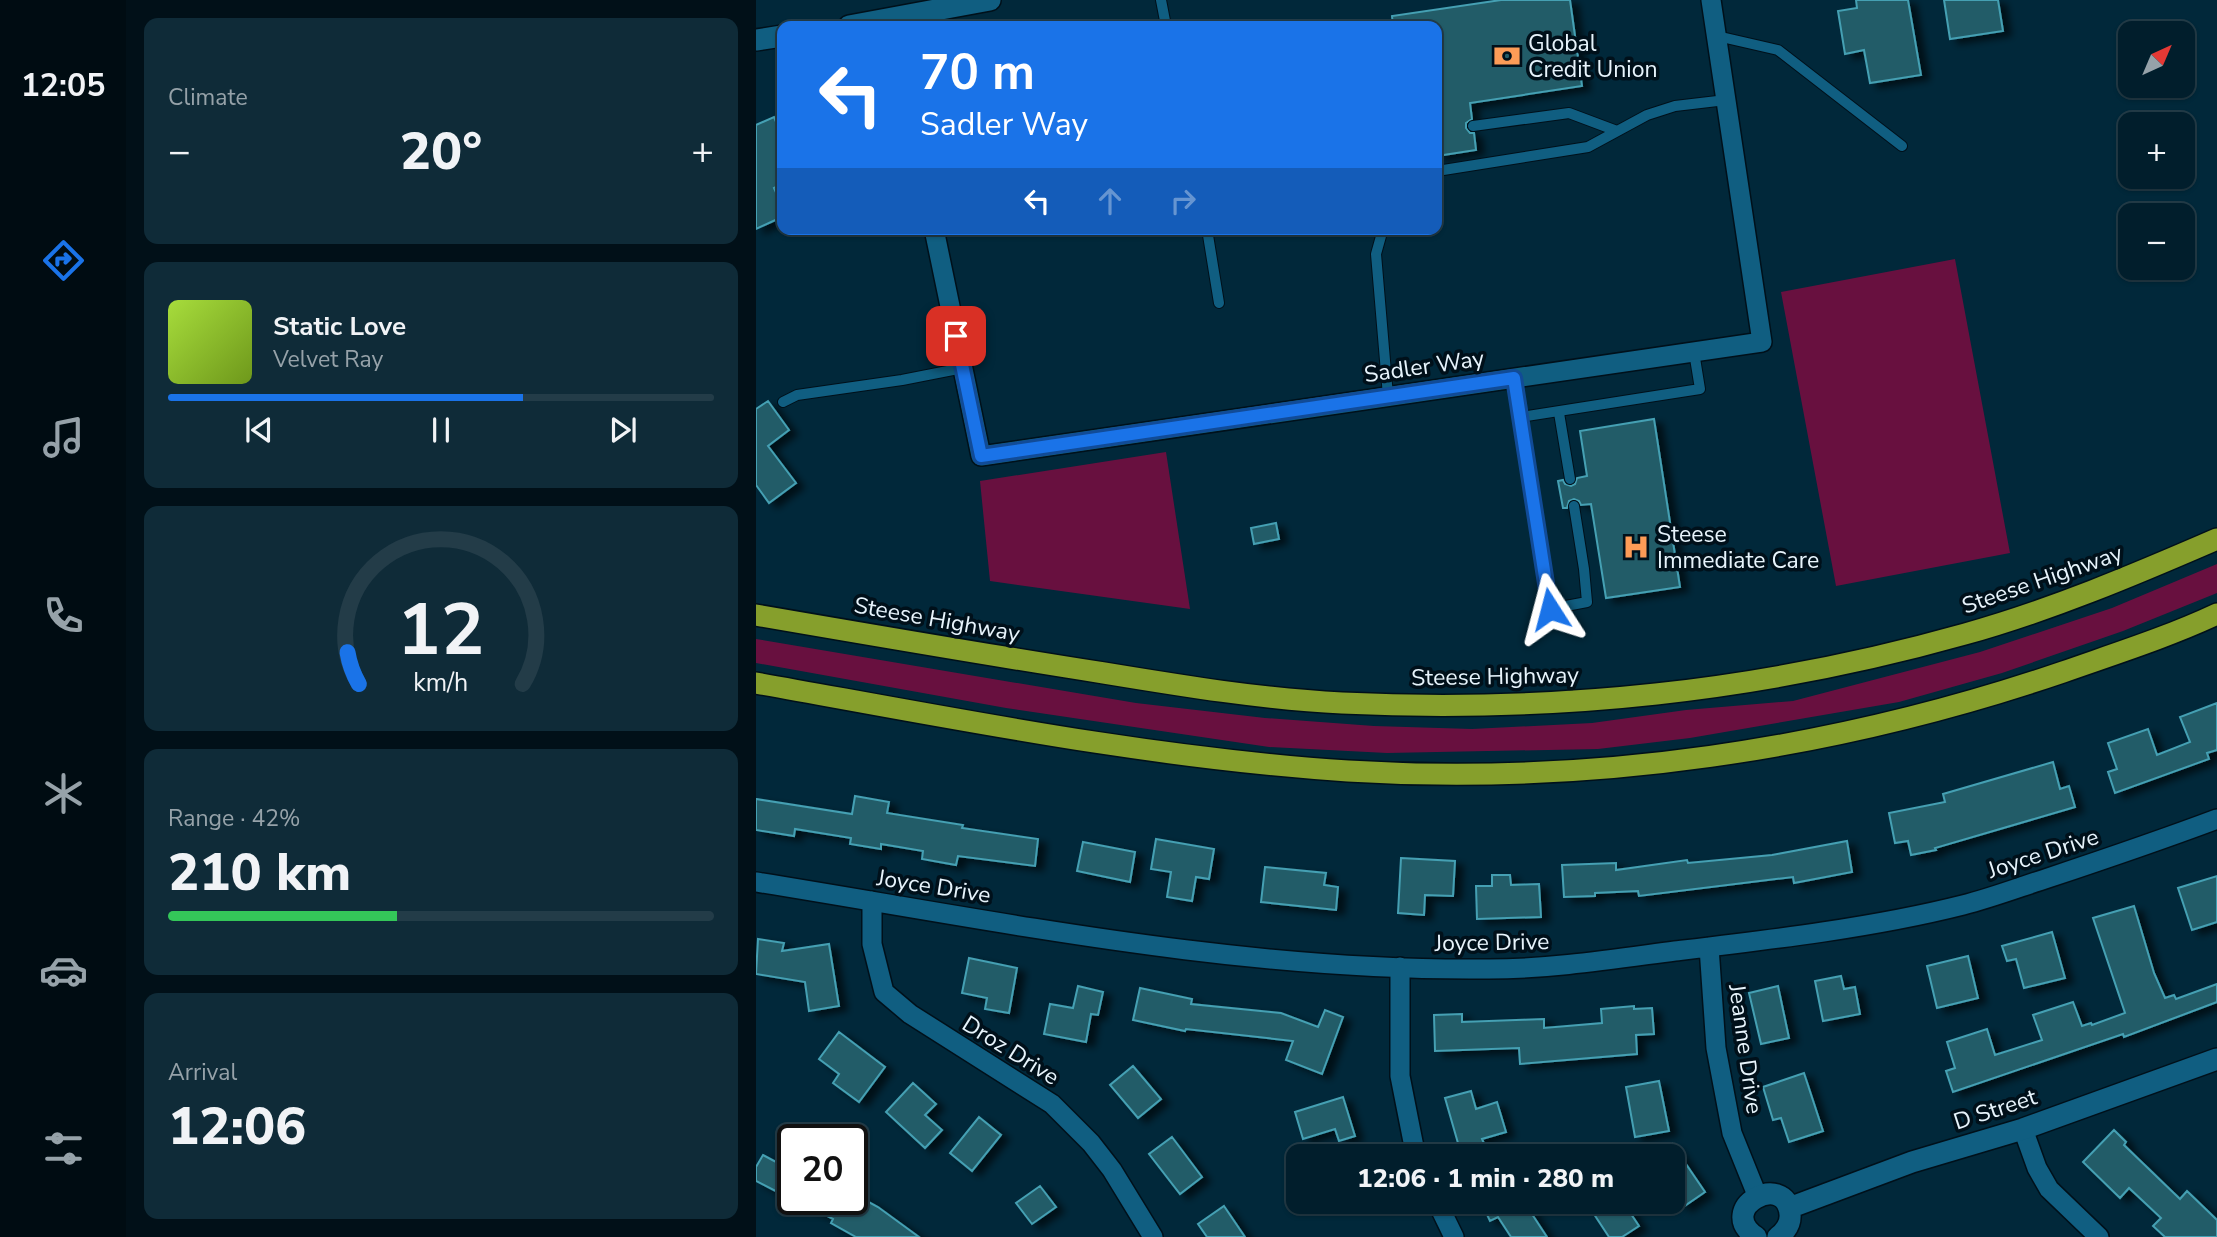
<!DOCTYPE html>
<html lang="en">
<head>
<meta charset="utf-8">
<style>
  body { margin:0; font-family:"Nunito Sans",sans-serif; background:#0f2b38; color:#f1f3f6; height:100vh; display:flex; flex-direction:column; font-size:26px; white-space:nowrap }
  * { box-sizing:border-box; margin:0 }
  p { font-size:23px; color:#96a2a9 }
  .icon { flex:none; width:38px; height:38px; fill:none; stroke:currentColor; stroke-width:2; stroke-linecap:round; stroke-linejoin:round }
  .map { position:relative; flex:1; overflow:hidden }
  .drawer { display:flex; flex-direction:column; gap:18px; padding:18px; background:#011018; width:630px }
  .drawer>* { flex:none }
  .hud { position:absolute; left:21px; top:21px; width:665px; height:214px; border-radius:14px; box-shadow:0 2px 5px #0004,0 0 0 2px #233c48; background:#1a73e8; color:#fff; overflow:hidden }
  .needle { width:46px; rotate:44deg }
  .controls { position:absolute; left:1362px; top:21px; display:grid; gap:14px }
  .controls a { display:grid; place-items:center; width:77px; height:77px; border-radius:14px; background:#011e2c; box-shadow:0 2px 5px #0004,0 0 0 2px #233c48; font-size:35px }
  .speed { position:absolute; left:21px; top:1124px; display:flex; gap:14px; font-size:35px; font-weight:700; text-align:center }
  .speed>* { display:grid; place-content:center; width:91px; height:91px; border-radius:50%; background:#011e2c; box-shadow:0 2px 5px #0004,0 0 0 2px #233c48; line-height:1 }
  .speed .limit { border:4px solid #111; border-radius:10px; background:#fff; color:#111 }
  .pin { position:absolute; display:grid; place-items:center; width:60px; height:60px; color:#fff; margin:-30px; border-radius:14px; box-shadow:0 4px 10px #0006 }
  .me { position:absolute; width:77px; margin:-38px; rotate:351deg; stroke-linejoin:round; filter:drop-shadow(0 0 5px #0008) }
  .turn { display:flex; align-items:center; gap:24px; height:147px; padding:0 28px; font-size:32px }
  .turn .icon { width:91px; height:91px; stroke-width:2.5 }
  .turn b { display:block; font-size:49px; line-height:60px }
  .lanes { display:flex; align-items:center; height:66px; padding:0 28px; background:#0003; justify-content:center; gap:35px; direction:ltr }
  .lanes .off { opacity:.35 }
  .big { font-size:52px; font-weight:800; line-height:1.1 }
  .drawer .card { flex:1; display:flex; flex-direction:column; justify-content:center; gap:10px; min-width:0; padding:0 24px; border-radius:14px; background:#0f2b38 }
  .drawer .dial { align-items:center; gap:0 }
  .dial svg { height:182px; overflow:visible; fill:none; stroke:#233c48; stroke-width:7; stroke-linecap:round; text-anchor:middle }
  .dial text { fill:#f1f3f6; stroke:none }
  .song { display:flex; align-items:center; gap:21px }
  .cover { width:84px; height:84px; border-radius:10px; background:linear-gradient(135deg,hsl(80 70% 55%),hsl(80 70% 35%)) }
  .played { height:7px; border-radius:4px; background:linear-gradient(90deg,#1a73e8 65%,#233c48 65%) }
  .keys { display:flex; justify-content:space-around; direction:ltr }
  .heat { display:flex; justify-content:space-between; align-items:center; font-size:38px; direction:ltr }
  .charge { height:10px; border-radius:5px; background:linear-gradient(90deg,#34c759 42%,#233c48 0) }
  .trip { position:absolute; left:530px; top:1144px; width:399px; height:70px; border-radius:14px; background:#011e2c; box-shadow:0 2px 5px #0004,0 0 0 2px #233c48; font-weight:800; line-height:70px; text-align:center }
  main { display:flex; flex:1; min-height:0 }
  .tab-bar { display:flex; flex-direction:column; width:126px; justify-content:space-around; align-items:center; background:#000c12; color:#96a2a9 }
  .tab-bar .icon { width:49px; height:49px }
  .tab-bar .on { color:#1a73e8 }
  .tab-bar b { font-size:32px; color:#f1f3f6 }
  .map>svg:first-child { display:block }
  .green { fill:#68103f }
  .building { fill:#235c68; stroke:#45a0b3; stroke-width:2; filter:url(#shadow) }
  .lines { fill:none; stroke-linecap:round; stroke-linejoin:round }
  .service-casing { stroke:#00101a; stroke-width:12 }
  .minor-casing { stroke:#00101a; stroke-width:22 }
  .tertiary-casing { stroke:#00101a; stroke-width:24 }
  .secondary-casing { stroke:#00101a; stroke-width:24 }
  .trunk-casing { stroke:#00101a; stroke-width:24 }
  .service { stroke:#105e81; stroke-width:10 }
  .minor { stroke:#105e81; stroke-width:19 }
  .tertiary { stroke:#105e81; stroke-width:21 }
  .secondary { stroke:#105e81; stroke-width:21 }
  .trunk { stroke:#869f2c; stroke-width:21 }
  .route-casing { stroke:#114b97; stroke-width:18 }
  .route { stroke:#1a73e8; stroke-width:12 }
  .labels { text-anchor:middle; stroke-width:7; stroke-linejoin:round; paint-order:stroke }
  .poi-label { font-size:23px; fill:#e7f4fc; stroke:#00101a; text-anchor:start }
  .street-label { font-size:23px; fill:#e7f4fc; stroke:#00101a }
</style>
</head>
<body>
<main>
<nav class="tab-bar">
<b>12:05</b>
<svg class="icon on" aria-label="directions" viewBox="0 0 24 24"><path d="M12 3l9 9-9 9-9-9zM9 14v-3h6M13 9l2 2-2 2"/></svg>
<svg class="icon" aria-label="music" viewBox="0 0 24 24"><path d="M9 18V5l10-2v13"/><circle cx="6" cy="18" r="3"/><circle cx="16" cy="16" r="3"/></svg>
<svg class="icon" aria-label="phone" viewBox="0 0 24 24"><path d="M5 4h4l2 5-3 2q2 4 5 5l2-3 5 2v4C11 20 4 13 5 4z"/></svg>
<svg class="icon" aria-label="climate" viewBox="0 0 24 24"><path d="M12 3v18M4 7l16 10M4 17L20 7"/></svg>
<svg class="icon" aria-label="car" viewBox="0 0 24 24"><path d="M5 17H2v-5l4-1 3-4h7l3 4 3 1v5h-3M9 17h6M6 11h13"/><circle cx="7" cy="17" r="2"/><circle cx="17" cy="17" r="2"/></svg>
<svg class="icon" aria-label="filters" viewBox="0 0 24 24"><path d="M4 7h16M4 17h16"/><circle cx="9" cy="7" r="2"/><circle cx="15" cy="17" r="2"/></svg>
</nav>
<section class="drawer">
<div class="card"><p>Climate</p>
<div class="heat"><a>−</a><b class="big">20°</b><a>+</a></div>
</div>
<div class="card">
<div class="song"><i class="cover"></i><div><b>Static Love</b><p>Velvet Ray</p></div></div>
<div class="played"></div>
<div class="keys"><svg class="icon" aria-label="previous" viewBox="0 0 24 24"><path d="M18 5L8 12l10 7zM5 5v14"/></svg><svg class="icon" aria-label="pause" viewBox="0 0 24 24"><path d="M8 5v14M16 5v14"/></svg><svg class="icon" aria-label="next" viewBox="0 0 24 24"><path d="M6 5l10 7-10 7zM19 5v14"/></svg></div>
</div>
<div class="card dial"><svg viewBox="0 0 100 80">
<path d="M14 69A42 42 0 1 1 86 69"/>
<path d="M14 69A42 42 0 0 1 9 55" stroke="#1a73e8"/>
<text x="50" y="56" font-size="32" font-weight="700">12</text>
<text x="50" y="72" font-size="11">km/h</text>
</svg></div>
<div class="card"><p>Range · 42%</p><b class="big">210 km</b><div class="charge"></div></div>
<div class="card"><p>Arrival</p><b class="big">12:06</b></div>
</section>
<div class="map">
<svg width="1461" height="1237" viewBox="0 0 1461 1237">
  <defs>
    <filter id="shadow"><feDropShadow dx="8" dy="4.5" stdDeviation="3.5" flood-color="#0009"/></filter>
  </defs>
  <rect width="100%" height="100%" fill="#01283a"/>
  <path class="green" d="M1199,259L1254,553L1080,586L1025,292Z
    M410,452L434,609L234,581L224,481Z
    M1461,564V593L1367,631L1246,673L1143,702L934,738L842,749L631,753L513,747L250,708L0,663V639L380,703L509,718L618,726L716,729L836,723L930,710L1037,701L1224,652L1356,608Z"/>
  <path class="building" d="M745,0H814L826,86L714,103L716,119L710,123V128L714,133H718L720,150L681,156V26H637L636,16Z
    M1100,0H1152L1165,75L1114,83L1108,50L1089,54L1082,11L1101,8Z
    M1188,0H1242L1247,31L1194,39Z
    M18,117L26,136V184L18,188L26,206V217L0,229V125Z
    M12,401L33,430L12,446L40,483L13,503L0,485V409Z
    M898,419L924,587L850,598L835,504L825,505L823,501L818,499L813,501L811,508H807L802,481L807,480L809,484L815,486L819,484L821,478L831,476L824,431Z
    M520,523L523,539L498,544L495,528Z
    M1461,703V750L1451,753L1453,759L1359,793L1352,772L1361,769L1352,743L1392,729L1401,755L1434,742L1424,717Z
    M1297,762L1304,789L1313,786L1319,807L1179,848L1180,850L1155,855L1152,841L1139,843L1133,813L1189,802L1187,794Z
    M99,796L133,802L131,813L207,825L206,828L282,839L279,866L202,856L200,865L166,859L167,851L125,844V849L94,844L95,838L39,829L38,836L0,830V799L96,814Z
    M400,839L458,849L453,879L440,877L436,901L411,897L415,872L395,869Z
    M1091,841L1096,872L1038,883L1037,877L883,896L882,891L839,893V896L808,897L806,865L860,863V870L931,860L932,863L1016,855Z
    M327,842L379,852L374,882L321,871Z
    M645,858L699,861L697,896L669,895L668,915L642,913Z
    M509,867L570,873L568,885L582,887L580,910L505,902Z
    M736,875H754L755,885L783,884L785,917L721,919L720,886H736Z
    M1461,876V922L1436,930L1422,888Z
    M1378,906L1398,973L1409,998L1418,995L1420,999L1461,984V1002L1368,1037L1367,1034L1197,1092L1190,1071L1199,1068L1191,1042L1231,1029L1239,1055L1286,1040L1277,1015L1317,1002L1326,1026L1335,1023L1336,1025L1369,1013L1337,918Z
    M1296,932L1309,978L1268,988L1260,959L1251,961L1246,946Z
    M2,939L28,943L26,951L73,944L83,1006L53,1011L49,982L0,974Z
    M1212,956L1222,998L1181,1008L1171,966Z
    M213,958L261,968L253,1013L229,1009L231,998L206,993Z
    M1085,976L1088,989L1099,987L1104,1014L1067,1021L1059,981Z
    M322,986L347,992L342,1015L335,1014L330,1042L288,1034L294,1004L317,1008Z
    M1022,986L1033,1038L1005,1044L993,993Z
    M384,988L436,999L435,1004L525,1013L562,1027L569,1010L587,1017L566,1074L530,1060L537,1041L430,1029L429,1031L377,1020Z
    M878,1006V1009L896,1008L898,1034L880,1035L881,1054L764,1064L763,1048L679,1051L678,1015L706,1014V1022L788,1019V1028L846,1023L845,1009Z
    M83,1032L129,1067L103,1102L77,1083L83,1074L63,1059Z
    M377,1066L405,1099L382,1118L354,1085Z
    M1048,1073L1067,1131L1033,1142L1025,1118L1017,1120L1007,1087Z
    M903,1081L913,1131L879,1137L870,1087Z
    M157,1083L180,1104L169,1115L186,1130L169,1148L130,1112Z
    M715,1091L720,1109L741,1102L750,1132L726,1139L734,1157H706L689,1098Z
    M587,1097L599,1136L583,1141L579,1129L547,1139L539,1112Z
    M223,1117L245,1135L216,1171L194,1153Z
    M1358,1130L1370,1142L1368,1145L1424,1199L1431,1191L1461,1220V1237H1409L1397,1226L1405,1218L1373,1188L1364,1198L1327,1162Z
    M416,1137L446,1177L424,1194L393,1154Z
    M917,1145L949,1192L927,1207L917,1193Z
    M7,1155L37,1171V1200L0,1181V1167Z
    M284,1186L300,1207L276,1224L260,1203Z
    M96,1193L122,1207L163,1237H100L75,1223L77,1219L40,1199H96Z
    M725,1202H775L762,1208L764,1213L772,1208L791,1237H755L742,1217L734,1221Z
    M830,1202H867L883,1226L866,1237H853Z
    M468,1206L489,1237H451L442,1224Z"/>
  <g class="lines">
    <g class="service-casing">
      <path id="service" d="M405,0L410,26
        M961,36L1022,50L1146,146
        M717,126L813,113L861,131
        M681,171L832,147L891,115L919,106L970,100
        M451,229L463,303
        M627,229L620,254L632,396
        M758,378L794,609L831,602L828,569L818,506
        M27,402L41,395L146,380L207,368
        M803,413L814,479
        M765,417L944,389L938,352"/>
    </g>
    <g class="minor-casing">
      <path id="minor" d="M178,229L225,456L1006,342L955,0
        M0,882C242,921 487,972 733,969C795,969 858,959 919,951C1012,940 1116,928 1207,905C1235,898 1264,887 1292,878C1349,859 1405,840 1461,819
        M116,901V944L128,992L154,1014L296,1104L335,1143L356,1170L397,1237
        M953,947L960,1048L976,1133L1001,1195
        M644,967V1076L660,1157
        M1267,1129L1281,1168L1293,1189L1343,1237
        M681,1202L698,1237"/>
    </g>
    <g class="tertiary-casing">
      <path id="tertiary" d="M1033,1208L1156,1162L1267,1129L1461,1059
        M1000,1237C958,1208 1030,1170 1034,1214C1035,1224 1030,1231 1022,1237"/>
    </g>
    <g class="secondary-casing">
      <path id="secondary" d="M93,26L234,0
        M0,40L26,36"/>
    </g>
    <g class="trunk-casing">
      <path id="trunk" d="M0,615C116,635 232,655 348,673C427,686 506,699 586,703C799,713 1003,692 1209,634C1295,610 1378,575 1461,539
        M0,683C196,718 393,758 592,771C834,786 1078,750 1307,672C1358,654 1412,637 1461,614"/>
    </g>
    <use href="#service" class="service"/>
    <use href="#minor" class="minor"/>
    <use href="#tertiary" class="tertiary"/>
    <use href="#secondary" class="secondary"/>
    <use href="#trunk" class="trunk"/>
  </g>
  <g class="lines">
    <g class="route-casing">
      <path id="route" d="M200,336L225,456L758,378L794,609"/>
    </g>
    <use href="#route" class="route"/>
  </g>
  <defs>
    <g id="bank-bare" transform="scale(2.1)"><path d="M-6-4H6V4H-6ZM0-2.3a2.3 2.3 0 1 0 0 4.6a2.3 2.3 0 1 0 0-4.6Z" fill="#fd9c57" stroke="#00101a" stroke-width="2.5" paint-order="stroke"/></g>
    <g id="hospital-bare" transform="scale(2.1)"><path d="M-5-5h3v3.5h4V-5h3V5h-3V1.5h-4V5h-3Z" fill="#fd9c57" stroke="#00101a" stroke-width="2.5" paint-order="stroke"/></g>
  </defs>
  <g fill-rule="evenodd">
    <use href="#bank-bare" x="751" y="56"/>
    <use href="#hospital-bare" x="880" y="547"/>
  </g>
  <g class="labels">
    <g class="poi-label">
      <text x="772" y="51">Global<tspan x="772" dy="26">Credit Union</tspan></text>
      <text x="901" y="542">Steese<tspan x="901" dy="26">Immediate Care</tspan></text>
    </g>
    <g class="street-label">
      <text transform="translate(668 366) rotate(-8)" y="8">Sadler Way</text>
      <text transform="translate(1286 579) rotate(-19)" y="8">Steese Highway</text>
      <text transform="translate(181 619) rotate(10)" y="8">Steese Highway</text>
      <text transform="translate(739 676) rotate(-1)" y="8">Steese Highway</text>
      <text transform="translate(1287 853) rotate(-18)" y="8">Joyce Drive</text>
      <text transform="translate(178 886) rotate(9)" y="8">Joyce Drive</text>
      <text transform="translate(736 942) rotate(-1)" y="8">Joyce Drive</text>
      <text transform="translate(990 1049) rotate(82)" y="8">Jeanne Drive</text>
      <text transform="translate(255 1050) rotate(32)" y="8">Droz Drive</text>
      <text transform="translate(1239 1109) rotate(-18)" y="8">D Street</text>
    </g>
  </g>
</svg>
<div class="controls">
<a><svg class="needle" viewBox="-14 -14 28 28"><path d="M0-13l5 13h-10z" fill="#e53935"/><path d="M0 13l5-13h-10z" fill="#96a2a9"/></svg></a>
<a>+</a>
<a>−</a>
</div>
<div class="speed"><div class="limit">20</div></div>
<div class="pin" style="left:200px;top:336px;background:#d93025"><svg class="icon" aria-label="arrive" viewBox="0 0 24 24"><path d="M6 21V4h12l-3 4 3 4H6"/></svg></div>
<svg class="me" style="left:794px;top:609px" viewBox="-20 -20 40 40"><path d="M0-17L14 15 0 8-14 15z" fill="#1a73e8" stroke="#fff" stroke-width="4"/></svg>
<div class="trip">12:06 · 1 min · 280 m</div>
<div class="hud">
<div class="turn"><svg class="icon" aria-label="left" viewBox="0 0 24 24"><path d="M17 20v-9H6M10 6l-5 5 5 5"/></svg><div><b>70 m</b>Sadler Way</div></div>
<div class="lanes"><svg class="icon" aria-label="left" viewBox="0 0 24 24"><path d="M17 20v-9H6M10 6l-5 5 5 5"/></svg><svg class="icon off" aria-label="ahead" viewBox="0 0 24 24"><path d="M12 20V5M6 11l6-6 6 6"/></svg><svg class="icon off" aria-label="right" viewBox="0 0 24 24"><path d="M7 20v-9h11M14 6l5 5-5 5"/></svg></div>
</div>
</div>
</main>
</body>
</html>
